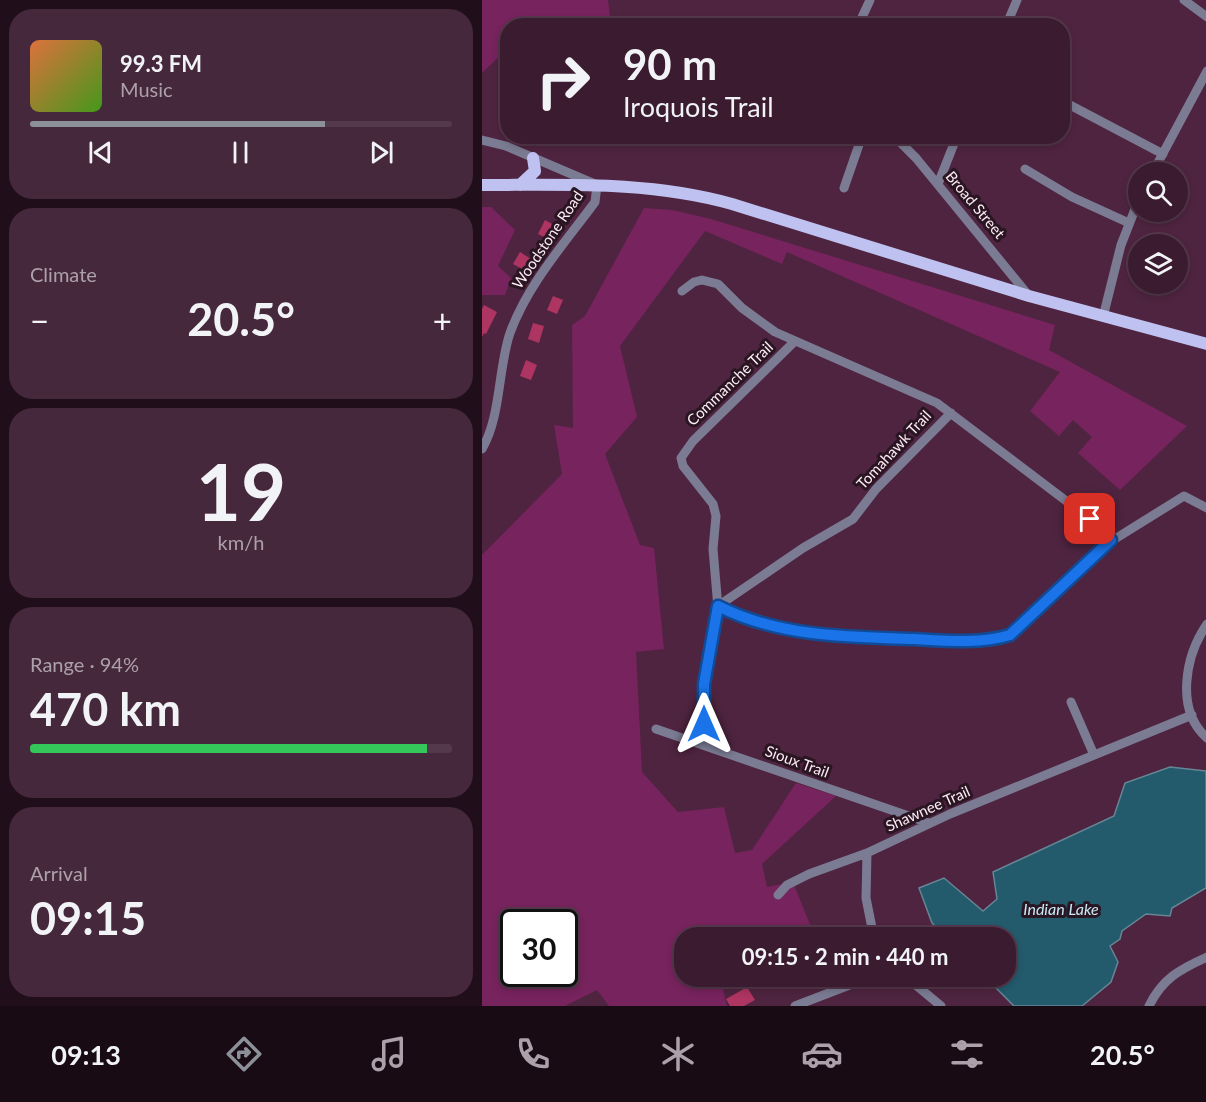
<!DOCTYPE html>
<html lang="en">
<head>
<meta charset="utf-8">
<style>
  body { margin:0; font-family:Lato,sans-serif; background:#46283c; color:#f1f3f6; height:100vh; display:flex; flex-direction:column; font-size:22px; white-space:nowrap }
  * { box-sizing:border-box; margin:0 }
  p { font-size:20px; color:#aca1ab }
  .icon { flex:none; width:33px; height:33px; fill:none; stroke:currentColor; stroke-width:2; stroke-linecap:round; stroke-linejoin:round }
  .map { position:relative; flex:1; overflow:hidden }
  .side { display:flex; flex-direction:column; gap:9px; padding:9px; background:#200f1a; width:482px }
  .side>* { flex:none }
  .hud { position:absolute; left:18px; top:18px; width:570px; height:126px; border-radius:24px; box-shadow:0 3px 9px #0003,0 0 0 2px #54394c; background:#3b1b30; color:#f1f3f6; overflow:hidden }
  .fabs { position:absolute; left:646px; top:162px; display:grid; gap:12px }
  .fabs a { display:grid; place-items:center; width:60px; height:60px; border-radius:50%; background:#3b1b30; box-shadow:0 3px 9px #0003,0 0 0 2px #54394c; font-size:30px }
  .speed { position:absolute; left:18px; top:909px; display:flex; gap:12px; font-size:30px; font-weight:700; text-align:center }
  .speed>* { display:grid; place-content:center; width:78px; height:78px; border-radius:50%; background:#3b1b30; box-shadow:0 3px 9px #0003,0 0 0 2px #54394c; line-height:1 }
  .speed .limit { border:3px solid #111; border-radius:9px; background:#fff; color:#111 }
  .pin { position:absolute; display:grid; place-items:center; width:51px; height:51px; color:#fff; margin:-26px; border-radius:12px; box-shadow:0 3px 9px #0006 }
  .me { position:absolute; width:66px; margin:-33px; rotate:0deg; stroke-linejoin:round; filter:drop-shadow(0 0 4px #0008) }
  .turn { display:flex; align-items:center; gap:21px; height:126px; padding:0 24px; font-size:27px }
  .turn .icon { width:78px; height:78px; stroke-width:2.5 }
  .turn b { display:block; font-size:42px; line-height:51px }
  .big { font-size:45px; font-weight:700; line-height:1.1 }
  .side .card { flex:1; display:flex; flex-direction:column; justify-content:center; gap:9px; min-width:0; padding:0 21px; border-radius:24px; background:#46283c }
  .side .dial { align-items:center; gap:0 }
  .dial b { font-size:78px; line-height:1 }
  .song { display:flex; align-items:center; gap:18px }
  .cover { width:72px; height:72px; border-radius:9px; background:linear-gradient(135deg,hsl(20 70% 55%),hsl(100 70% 35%)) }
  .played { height:6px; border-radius:3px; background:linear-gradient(90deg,#8c9099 70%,#54394c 70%) }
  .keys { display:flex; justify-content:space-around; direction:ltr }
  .heat { display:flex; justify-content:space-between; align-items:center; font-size:33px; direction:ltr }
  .charge { height:9px; border-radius:4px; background:linear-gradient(90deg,#34c759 94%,#54394c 0) }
  .trip { position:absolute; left:192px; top:927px; width:342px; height:60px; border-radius:24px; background:#3b1b30; box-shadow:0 3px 9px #0003,0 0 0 2px #54394c; font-weight:700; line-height:60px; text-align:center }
  .dock { display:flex; height:96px; justify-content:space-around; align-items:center; background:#180b13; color:#aca1ab }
  .dock .icon { width:42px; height:42px }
  .dock .selected { color:#8c9099 }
  .dock b { font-size:27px; color:#f1f3f6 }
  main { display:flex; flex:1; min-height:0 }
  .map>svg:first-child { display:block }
  .green { fill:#77235d; fill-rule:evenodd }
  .water { fill:#235a6c; stroke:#658695; stroke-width:1.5 }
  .building { fill:#ae3561 }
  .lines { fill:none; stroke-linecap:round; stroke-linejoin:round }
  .minor { stroke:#7b7c93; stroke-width:9 }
  .major { stroke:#bfc2f0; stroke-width:12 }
  .route-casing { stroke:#114b97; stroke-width:15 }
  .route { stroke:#1a73e8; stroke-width:10 }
  .labels { text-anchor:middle; stroke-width:6; stroke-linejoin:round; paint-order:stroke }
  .street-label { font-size:15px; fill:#feecf6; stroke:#291622 }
  .water-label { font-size:16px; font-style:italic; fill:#c8e9f5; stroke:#291622 }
</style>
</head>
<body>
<main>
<section class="side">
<div class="card">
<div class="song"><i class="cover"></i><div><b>99.3 FM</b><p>Music</p></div></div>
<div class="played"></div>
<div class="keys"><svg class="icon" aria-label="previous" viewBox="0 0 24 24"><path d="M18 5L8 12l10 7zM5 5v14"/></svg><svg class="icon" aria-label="pause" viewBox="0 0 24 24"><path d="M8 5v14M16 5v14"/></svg><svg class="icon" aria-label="next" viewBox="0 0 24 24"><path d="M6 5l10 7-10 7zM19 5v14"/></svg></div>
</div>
<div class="card"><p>Climate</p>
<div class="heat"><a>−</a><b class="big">20.5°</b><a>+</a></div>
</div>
<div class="card dial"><b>19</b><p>km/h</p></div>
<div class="card"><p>Range · 94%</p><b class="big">470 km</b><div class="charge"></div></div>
<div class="card"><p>Arrival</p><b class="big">09:15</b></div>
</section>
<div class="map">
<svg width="725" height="1006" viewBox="0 0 725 1006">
  <rect width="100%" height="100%" fill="#4f2440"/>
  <path class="green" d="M0,0H126L129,25L26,26L25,49L0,73Z
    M0,207H9L33,230L16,266L29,278L23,295H0Z
    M162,208L190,210L229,219L573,325L567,350L705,426L638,490L596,453L610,437L591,420L577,436L548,411L578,372L305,252L300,264L223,231L138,346L155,417L123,454L158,545L172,548L182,649L154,652L160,772L196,812L242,807L253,853L270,850L314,783L354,796L280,864L285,887L311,882L333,937L202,938V976L238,977L245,1006H127L115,990L83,1006H0V555L80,474L72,425L91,428L90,325L103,316ZM32,922H82V974H32Z"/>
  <path class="water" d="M688,767L724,771V888L690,908L688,916L664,914L640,931L638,939L628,946L636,962L629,982L600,1006H532L503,977L524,976V938L465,937L450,923L437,888L462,878L501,911L515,899L511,872L632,816L643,783Z"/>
  <path class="building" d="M63,220L72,225L66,239L56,234Z
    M38,252L49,259L42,270L31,264Z
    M71,296L81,300L75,314L65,310Z
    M2,305L15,312L4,334L2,333L0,337V309Z
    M51,323L62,326L57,343L46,339Z
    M44,360L55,365L49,380L38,376Z
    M265,987L273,1000L262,1006H248L244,999Z"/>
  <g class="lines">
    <path class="minor" d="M702,0L725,17
      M376,26L388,0
      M524,26L535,0
      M586,104L681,154
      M412,136L434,158L547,296
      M0,140L24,146L115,185L113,202C82,244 46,284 28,333C16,368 19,417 0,449
      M543,169L590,197L647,223
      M671,172L725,71
      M456,184L475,136
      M362,188L380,136
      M200,291L212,282L220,280L236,284L260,308L293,332L455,403L608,519L629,540
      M621,317L639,245L657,199
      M236,606C297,637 367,637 433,639C465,640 498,644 529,635L620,547L702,496L725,508
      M236,606L321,548L371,519L394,489L469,413
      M725,624C703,656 693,710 725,738
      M589,702L612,755
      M174,729L447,823
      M221,745L222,684L236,608L231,549L234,516L231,504L201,466L199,458L211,441L313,341
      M385,853L384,898L392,938
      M296,895L305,885L327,874L385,853L468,814L710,715
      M423,976L459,1006
      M313,1006L391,976
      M667,1006C680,979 698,969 725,957"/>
    <path class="major" d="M0,185C85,185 168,181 250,204L547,296L725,344
      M38,185L53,171L51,158"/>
  </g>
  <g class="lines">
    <g class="route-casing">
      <path id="route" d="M222,724V684L236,606C297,637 366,637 433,639C465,641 498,644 528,635L629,540L608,519"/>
    </g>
    <use href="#route" class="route"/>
  </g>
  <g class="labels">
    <g class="street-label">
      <text transform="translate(493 205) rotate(50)" y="5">Broad Street</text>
      <text transform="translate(66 240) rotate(-56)" y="5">Woodstone Road</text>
      <text transform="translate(248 384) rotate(-44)" y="5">Commanche Trail</text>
      <text transform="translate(412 450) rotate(-47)" y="5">Tomahawk Trail</text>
      <text transform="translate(315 762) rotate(20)" y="5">Sioux Trail</text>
      <text transform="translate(446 809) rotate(-24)" y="5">Shawnee Trail</text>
    </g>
    <g class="water-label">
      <text x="579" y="915">Indian Lake</text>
    </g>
  </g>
</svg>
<div class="fabs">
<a><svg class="icon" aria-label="search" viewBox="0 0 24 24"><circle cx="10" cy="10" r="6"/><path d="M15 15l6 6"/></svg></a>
<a><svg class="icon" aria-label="layers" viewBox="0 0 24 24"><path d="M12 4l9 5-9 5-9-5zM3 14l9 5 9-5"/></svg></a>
</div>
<div class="speed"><div class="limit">30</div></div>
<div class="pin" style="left:608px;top:519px;background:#d93025"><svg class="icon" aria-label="arrive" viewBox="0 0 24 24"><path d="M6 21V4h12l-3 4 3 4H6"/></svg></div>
<svg class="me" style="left:222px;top:724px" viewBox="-20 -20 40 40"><path d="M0-17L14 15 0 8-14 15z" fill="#1a73e8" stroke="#fff" stroke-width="4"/></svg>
<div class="trip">09:15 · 2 min · 440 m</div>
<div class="hud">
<div class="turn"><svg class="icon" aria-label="right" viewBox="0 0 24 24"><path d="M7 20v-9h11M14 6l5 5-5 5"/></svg><div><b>90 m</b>Iroquois Trail</div></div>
</div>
</div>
</main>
<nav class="dock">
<b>09:13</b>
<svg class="icon selected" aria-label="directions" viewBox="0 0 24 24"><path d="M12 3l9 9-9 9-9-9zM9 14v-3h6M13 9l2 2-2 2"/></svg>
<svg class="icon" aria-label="music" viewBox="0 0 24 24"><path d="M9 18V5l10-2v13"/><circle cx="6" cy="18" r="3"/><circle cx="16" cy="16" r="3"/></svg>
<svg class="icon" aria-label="phone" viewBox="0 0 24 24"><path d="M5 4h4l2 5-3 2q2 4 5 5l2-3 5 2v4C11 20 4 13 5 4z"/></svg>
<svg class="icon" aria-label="climate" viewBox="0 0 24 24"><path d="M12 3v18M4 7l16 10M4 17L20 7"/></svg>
<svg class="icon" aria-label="car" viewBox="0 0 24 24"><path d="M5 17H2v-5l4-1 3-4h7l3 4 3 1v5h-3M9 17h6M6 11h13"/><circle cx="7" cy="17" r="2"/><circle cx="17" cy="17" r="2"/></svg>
<svg class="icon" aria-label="filters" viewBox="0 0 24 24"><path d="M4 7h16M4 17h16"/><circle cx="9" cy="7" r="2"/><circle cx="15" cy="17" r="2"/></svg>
<b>20.5°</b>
</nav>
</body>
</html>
